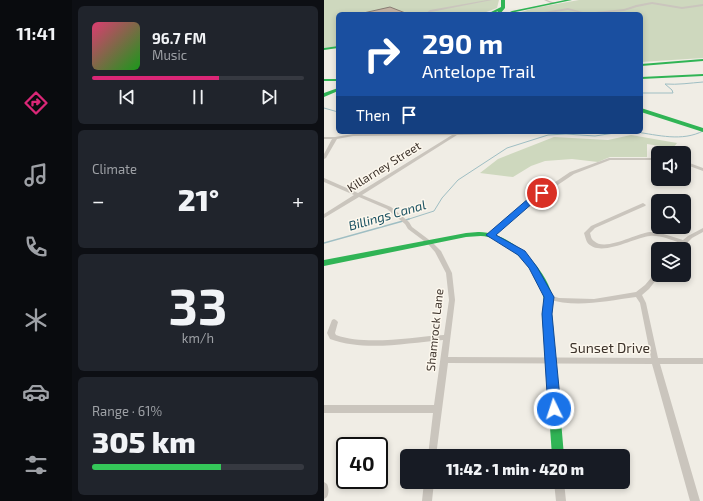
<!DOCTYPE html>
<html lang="en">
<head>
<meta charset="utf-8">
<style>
  body { margin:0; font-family:"Exo 2",sans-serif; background:#20242c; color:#f1f3f6; height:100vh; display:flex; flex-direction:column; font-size:15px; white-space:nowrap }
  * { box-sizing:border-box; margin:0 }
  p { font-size:13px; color:#9ea1a6 }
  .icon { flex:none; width:22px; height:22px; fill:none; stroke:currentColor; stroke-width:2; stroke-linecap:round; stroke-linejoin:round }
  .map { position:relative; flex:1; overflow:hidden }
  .details { display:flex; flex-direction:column; gap:6px; padding:6px; background:#0d0f14; width:252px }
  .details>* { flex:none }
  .hud { position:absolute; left:12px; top:12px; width:307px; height:122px; border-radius:6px; box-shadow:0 2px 6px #0003; background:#1a4fa0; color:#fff; overflow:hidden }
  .controls { position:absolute; left:327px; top:146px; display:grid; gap:8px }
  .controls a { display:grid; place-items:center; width:40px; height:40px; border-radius:6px; background:#171b24; box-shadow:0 2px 6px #0003; font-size:20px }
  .speed { position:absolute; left:12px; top:437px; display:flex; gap:8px; font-size:20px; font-weight:700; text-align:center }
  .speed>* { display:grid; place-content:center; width:52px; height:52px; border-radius:50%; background:#171b24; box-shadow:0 2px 6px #0003; line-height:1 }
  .speed .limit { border:2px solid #111; border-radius:6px; background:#fff; color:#111 }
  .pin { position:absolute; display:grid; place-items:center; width:34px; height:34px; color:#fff; margin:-17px; border:2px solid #fff; border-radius:50%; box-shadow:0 1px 4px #0007 }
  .me { position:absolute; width:44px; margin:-22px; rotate:356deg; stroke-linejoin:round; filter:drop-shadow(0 0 3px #0008) }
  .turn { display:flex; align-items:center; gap:14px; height:84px; padding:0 20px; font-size:18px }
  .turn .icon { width:52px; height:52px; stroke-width:2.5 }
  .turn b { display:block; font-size:28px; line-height:34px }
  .then { display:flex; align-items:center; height:38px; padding:0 20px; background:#0003; gap:8px; font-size:15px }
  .big { font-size:30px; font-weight:800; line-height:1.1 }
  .details .card { flex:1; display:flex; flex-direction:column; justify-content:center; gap:6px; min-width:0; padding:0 14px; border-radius:6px; background:#20242c }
  .details .dial { align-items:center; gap:0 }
  .dial b { font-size:52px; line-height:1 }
  .song { display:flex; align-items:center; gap:12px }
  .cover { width:48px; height:48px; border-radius:6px; background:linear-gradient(135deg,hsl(340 70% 55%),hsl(120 70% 35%)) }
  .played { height:4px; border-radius:2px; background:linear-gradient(90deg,#db2777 60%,#363941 60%) }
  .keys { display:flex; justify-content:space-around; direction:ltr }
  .heat { display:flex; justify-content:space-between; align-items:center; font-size:22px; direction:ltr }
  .charge { height:6px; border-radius:3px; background:linear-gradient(90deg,#34c759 61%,#363941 0) }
  .trip { position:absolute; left:76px; top:449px; width:230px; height:40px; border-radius:6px; background:#171b24; box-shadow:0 2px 6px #0003; font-weight:800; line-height:40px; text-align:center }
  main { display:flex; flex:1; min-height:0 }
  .tab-bar { display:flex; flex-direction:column; width:72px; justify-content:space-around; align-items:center; background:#090b0e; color:#9ea1a6 }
  .tab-bar .icon { width:28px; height:28px }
  .tab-bar .current { color:#db2777 }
  .tab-bar b { font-size:18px; color:#f1f3f6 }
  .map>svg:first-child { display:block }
  .green { fill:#ced8be }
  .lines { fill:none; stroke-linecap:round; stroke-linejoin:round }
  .stream-far1 { stroke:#9fbec3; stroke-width:1 }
  .stream { stroke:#9fbec3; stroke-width:1.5 }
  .building { fill:#c5b3a5; stroke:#8a7d74 }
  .street { fill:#cac5bd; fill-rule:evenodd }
  .fast { fill:#30b455; fill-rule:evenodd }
  .route { fill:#1a73e8; stroke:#114b97 }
  .labels { text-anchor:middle; stroke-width:3; stroke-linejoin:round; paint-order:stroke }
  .street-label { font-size:12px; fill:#3c322a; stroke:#fcf7ed }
  .water-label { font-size:13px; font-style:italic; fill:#1b5262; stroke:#fcf7ed }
  .near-street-label { font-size:14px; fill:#3c322a; stroke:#fcf7ed }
</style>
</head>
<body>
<main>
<nav class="tab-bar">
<b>11:41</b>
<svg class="icon current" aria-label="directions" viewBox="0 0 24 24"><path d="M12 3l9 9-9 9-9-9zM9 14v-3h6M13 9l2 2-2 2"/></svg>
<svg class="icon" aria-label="music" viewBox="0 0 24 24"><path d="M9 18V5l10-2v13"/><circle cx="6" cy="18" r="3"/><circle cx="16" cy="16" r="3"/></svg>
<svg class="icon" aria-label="phone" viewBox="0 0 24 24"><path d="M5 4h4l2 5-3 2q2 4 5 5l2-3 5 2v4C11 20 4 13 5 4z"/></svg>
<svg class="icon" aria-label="climate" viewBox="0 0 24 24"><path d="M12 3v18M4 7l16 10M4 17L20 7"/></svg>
<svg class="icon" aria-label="car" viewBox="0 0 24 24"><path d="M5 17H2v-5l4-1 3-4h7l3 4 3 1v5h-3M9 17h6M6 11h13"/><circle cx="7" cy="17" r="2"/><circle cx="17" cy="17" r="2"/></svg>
<svg class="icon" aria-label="filters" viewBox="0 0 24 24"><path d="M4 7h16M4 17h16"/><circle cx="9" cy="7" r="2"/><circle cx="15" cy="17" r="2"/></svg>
</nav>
<section class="details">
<div class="card">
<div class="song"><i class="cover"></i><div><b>96.7 FM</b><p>Music</p></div></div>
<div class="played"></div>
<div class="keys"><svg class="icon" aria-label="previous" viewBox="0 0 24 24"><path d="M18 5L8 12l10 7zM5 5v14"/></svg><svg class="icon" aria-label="pause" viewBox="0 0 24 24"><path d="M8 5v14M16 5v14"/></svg><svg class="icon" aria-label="next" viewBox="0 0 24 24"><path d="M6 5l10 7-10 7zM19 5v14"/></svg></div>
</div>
<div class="card"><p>Climate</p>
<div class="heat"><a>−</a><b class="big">21°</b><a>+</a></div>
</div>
<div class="card dial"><b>33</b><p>km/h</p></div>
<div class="card"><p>Range · 61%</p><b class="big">305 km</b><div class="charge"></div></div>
</section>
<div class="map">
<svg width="379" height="501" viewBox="0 0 379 501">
  <rect width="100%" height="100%" fill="#f0ede5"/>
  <path class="green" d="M0,0H175L173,8L157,14H14V46L0,48Z
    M255,0H379V58L317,62V14H191L210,8Z
    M307,135L353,143L349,148L323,144V157H286L274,162L248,159L221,161L207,166L189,177L156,173L174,159L230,137L284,140Z"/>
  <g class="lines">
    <path class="stream-far1" d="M317,93H349L348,90L341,84C354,85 366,83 379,82
      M0,108L14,112
      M312,132C334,135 358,142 379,131
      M82,220L110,211L118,198L134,180L183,148L224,135L242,134L271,136L297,132"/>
    <path class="stream" d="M82,220L85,219
      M0,243L79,221"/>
  </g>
  <path class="building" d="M66,7L84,14H35Z"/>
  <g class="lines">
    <path class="street" d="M163,0H168L107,12L104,14H101L106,10Z
      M220,0H223L231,3L229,4Z
      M328,2L358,7L379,4V6L358,9L328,4L313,7L300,11L256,14L258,13L244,10L218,14L220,12L244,8L262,13L300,9L312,5Z
      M162,132H187L188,133L186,134L133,135L38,195L67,207L85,222L88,227L108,242L117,251L128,273L131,300L124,357L327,358L316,303L312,297C282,301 252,308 223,299L222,297L223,295H225L235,298L270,299L312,292L321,285L332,272L334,271V275H336L325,289L318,295L322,303L334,358H379V364H336L376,501H366L328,364L124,363L112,456H104L109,413H0V405H110L119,340C82,343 42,352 6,339L3,333L8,320L10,319L12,320L14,322L11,333L12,335C43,346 87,337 120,335L125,300L122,273L111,252L104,244L84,229L81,224L63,209L35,197L0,218V214L30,195L0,182V178L34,193L128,135L29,136L13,139L2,158L0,159V154L8,139H0V137H11L29,134Z
      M285,158H334V160H286L250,174L210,201L169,236L167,237L164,235L206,199L246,172Z
      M360,161L379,168V171L360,164Z
      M319,203L322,205L321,206L271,228L266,233C267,236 267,239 270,241C281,252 313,233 326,232C337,232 349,237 359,240L364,236L379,228V232L368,238L357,249H351L356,243C347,240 336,235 326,236C311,237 275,259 263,242C262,240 261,236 260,233L267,226Z
      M0,482L3,484C5,488 5,493 3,497L0,499Z
      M100,482H110L108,501H98Z
      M230,482H240L242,501H232Z"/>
    <path class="fast" d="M177,0H181V8L176,14H172L174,11L168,14H163L177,7Z
      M241,0H248L182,14L188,11Z
      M14,46V48L0,50V48Z
      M379,59V61L317,66V64Z
      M379,74V76L317,79V77Z
      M0,79H14V81H0Z
      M14,88V91L0,97V93Z
      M317,108L379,128V132L317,112Z
      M154,232C185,231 221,267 228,295C230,301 228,308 228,314L240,456H228L218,314C219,308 221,301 219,295C215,274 186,241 164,237C157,235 149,237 142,237L0,266V260L142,233Z"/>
  </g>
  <path class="route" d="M218,191L220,192V195L210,202L172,235L201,251L213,267L230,297L228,314L237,409L235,412L230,414L226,412L224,409L218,314L220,297L205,268L194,255L162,235L205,198Z"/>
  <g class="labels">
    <g class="street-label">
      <text transform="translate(60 167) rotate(-32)" y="4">Killarney Street</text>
      <text transform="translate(111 330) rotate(-84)" y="4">Shamrock Lane</text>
    </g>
    <g class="water-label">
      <text transform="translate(63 215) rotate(-16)" y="5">Billings Canal</text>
    </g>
    <g class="near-street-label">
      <text x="286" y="353">Sunset Drive</text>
    </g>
  </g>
</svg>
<div class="controls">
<a><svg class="icon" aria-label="sound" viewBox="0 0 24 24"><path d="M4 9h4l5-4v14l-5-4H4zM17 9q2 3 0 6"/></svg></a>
<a><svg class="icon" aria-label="search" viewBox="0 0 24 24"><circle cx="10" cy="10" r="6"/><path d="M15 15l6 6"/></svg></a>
<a><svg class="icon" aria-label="layers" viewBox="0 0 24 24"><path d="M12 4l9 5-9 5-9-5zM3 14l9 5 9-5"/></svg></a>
</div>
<div class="speed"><div class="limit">40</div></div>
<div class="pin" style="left:218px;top:193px;background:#d93025"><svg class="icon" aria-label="arrive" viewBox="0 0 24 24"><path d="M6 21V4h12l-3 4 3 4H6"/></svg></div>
<svg class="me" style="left:230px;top:409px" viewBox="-20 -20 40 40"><circle r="17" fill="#1a73e8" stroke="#fff" stroke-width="3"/><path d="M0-11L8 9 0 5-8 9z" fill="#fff"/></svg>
<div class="trip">11:42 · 1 min · 420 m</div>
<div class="hud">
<div class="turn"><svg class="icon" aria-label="right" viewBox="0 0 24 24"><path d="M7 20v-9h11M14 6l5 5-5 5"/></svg><div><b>290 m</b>Antelope Trail</div></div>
<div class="then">Then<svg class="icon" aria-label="arrive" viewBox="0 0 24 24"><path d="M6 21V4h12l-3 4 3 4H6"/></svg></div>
</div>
</div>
</main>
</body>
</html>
